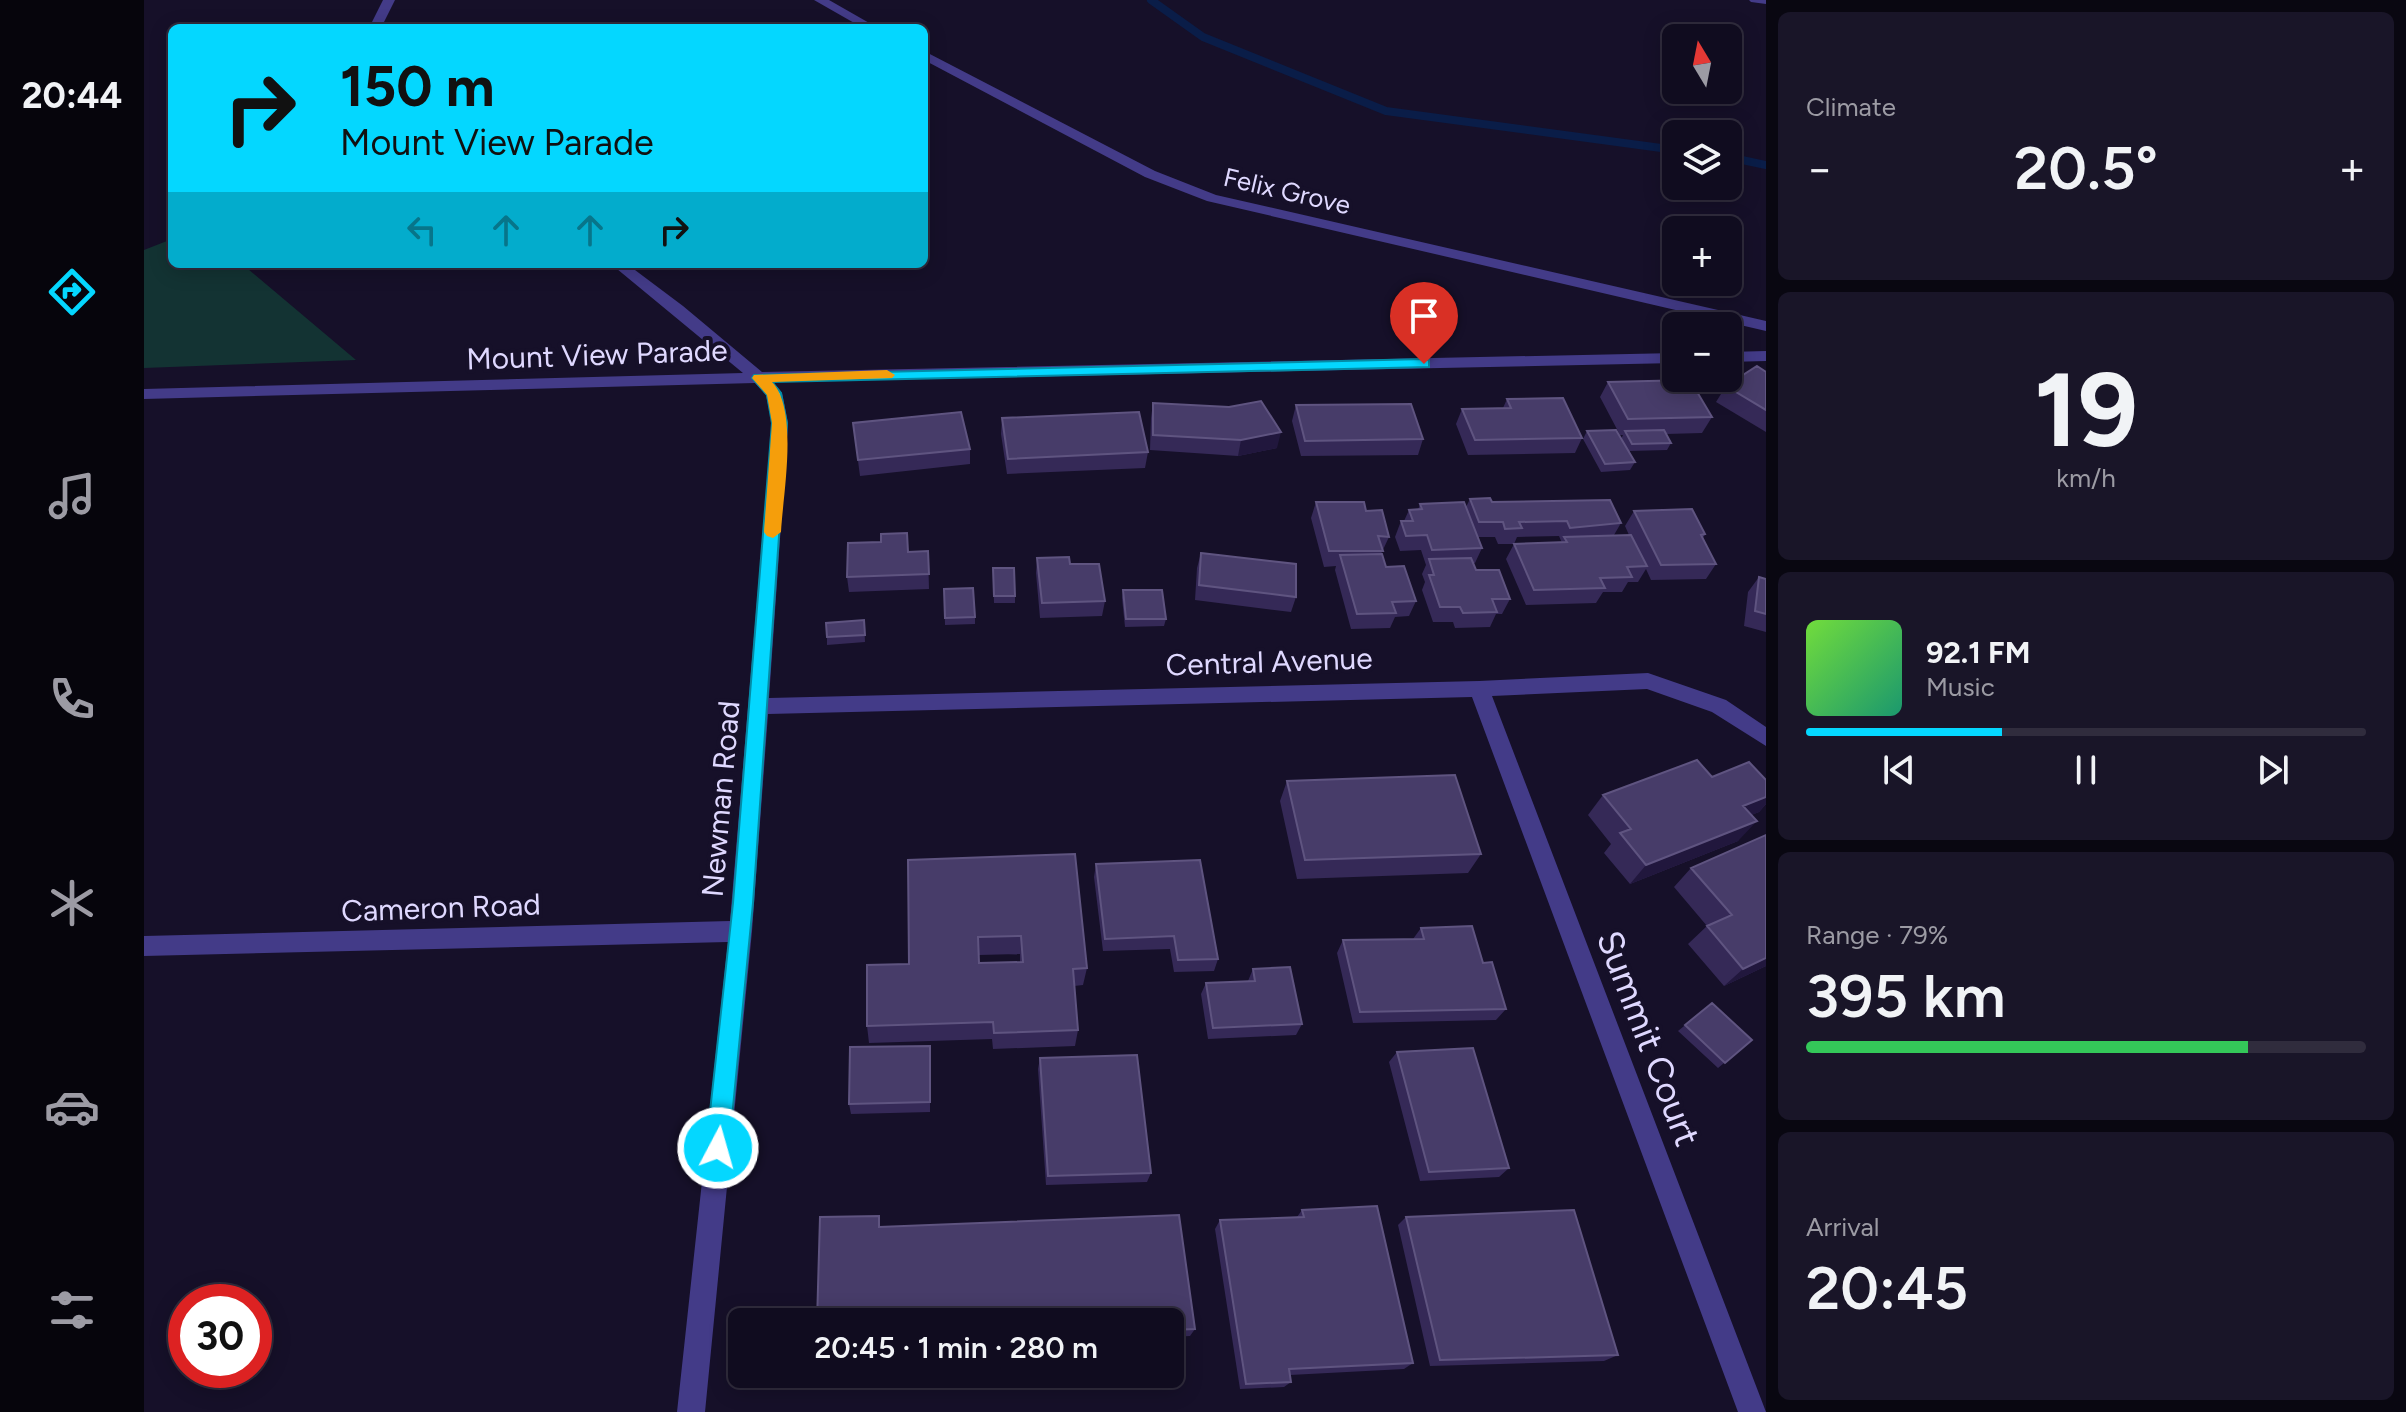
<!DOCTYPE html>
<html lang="en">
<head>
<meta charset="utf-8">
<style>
  body { margin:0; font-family:Figtree,sans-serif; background:#191528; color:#f1f3f6; height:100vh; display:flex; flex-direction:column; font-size:30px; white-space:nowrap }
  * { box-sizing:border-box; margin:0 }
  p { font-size:26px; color:#9c9ba4 }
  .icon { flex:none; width:44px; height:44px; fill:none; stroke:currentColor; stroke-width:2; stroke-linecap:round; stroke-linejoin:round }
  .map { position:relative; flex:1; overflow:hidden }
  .details { display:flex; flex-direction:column; gap:12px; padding:12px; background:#090711; width:640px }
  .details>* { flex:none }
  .guide { position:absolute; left:24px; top:24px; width:760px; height:244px; border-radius:12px; box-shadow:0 4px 20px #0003,0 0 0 2px #302c3d; background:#04d7ff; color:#111; overflow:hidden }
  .needle { width:52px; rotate:350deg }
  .fabs { position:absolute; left:1518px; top:24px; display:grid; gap:16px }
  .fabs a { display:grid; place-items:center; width:80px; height:80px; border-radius:12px; background:#100c1f; box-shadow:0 4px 20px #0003,0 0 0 2px #302c3d; font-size:40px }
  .speed { position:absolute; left:24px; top:1284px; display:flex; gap:16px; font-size:40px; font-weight:700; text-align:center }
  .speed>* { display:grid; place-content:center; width:104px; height:104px; border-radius:50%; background:#100c1f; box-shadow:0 4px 20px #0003,0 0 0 2px #302c3d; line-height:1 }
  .speed .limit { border:12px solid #d22; background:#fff; color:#111 }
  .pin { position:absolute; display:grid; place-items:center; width:68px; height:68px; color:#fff; margin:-82px -34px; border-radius:50% 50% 50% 0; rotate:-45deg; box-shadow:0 0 8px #0007 }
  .pin .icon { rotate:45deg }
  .me { position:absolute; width:88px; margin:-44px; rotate:6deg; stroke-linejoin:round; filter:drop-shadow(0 0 6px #0008) }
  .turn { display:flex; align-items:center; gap:28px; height:168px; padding:0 40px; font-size:36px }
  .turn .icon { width:104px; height:104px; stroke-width:2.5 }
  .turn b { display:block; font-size:56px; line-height:68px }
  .lanes { display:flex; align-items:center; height:76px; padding:0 40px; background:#0003; justify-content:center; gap:40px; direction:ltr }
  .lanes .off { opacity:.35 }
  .big { font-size:60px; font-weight:600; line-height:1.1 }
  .details .card { flex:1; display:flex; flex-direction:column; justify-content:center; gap:12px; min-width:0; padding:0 28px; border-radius:12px; background:#191528 }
  .details .dial { align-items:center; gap:0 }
  .dial b { font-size:104px; line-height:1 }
  .song { display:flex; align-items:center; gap:24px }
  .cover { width:96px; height:96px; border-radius:12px; background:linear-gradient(135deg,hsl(100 70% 55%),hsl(160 70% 35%)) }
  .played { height:8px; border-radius:4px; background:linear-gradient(90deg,#04d7ff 35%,#302c3d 35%) }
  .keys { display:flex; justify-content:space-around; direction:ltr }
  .heat { display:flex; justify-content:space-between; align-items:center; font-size:44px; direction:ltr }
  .charge { height:12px; border-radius:6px; background:linear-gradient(90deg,#34c759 79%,#302c3d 0) }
  .trip { position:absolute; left:584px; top:1308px; width:456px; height:80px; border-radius:12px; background:#100c1f; box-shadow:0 4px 20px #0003,0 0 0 2px #302c3d; font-weight:600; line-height:80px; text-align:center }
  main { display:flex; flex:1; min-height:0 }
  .menu { display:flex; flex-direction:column; width:144px; justify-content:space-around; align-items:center; background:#06050c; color:#9c9ba4 }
  .menu .icon { width:56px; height:56px }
  .menu .selected { color:#04d7ff }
  .menu b { font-size:36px; color:#f1f3f6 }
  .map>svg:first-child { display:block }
  .green { fill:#133333 }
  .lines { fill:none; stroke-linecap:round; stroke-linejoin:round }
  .stream { stroke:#0a1d48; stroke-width:8 }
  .street { fill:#433b88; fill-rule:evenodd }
  .wall { fill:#352957; fill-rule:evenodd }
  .shaded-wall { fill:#21173d }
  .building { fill:#473c69; stroke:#5f5480; stroke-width:2; fill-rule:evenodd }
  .route { fill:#04d7ff; stroke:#038ca6; stroke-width:2 }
  .slow { fill:#f59e0b }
  .labels { text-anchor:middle; stroke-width:8; stroke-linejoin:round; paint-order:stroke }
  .far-street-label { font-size:26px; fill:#dfd8ff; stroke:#161029 }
  .street-label { font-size:30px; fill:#dfd8ff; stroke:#161029 }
  .near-street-label { font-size:36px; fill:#dfd8ff; stroke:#161029 }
</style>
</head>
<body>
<main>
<nav class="menu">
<b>20:44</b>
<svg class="icon selected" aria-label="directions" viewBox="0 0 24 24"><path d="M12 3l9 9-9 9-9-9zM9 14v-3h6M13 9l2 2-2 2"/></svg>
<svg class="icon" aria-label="music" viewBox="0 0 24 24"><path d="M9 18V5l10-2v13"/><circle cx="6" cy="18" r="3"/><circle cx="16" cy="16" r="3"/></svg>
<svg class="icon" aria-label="phone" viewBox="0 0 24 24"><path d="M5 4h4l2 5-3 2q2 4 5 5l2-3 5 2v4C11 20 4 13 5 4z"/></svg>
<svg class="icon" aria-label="climate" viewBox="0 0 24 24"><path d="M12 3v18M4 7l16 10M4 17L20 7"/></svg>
<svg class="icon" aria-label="car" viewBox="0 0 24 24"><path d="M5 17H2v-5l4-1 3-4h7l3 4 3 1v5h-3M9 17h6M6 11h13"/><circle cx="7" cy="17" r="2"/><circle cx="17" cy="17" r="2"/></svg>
<svg class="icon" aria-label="filters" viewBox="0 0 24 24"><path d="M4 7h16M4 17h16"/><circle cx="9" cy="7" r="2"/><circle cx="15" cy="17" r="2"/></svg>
</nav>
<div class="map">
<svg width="1622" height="1412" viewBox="0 0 1622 1412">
  <rect width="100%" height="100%" fill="#161029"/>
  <path class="green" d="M28,239V264H98L212,360L0,368V250Z"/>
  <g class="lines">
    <path class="stream" d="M1007,0L1059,37L1242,111L1532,150
      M1584,157L1622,165"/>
    <path class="street" d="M239,0H251L237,28H225Z
      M670,0H685L734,28H719Z
      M1605,0H1622V4L1607,2Z
      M780,51L1011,171L1072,195L1622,321V331L1063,201L1001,177L780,60Z
      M467,264H483L539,306L618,372L1532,353V363L629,382L638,393L644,423L625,698L1335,681L1504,673L1582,700L1622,727V746L1568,712L1503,689L1348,696L1622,1412H1594L1328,697L624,714L608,931L561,1412H533L584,942L0,956V936L586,921L628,423L622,395L611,383L0,399V389L599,373Z
      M1622,351V361L1584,362V352Z"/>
  </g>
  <path class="wall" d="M1622,372V432L1572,402L1582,386Z
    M1464,382L1568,417L1558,433L1522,434L1527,443L1523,450L1485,451L1491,462L1486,470L1457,472L1439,439L1443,431L1477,439L1479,435H1476L1456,397Z
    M1363,399L1438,438L1431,453L1324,455L1312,424L1318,409L1359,408Z
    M1009,403L1133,448L1094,456L1006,450L1007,418Z
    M1152,405L1279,439L1274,455L1157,456L1148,421Z
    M858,418L1004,452L1001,468L863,474L857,434Z
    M709,423L826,449V464L716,476Z
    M1326,499L1477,523L1470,535H1485L1481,526L1490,511L1561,534L1559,538L1572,564L1562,579L1507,580L1502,569L1494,582H1484L1478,592H1459L1452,603L1382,605L1362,559L1370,544L1418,543L1415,536L1373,537L1370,544H1354L1351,537H1334L1338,548L1331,563H1329L1332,570L1366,599L1358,614H1352L1346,627L1311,628L1309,622H1289L1278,590L1281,582L1278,574L1282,565L1277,550L1256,551L1251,537L1257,521H1260L1265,510H1274L1276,504L1322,507Z
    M1172,502L1222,511L1245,537L1237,554L1242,567L1272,601L1265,616L1251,617L1246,628L1207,629L1191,570L1192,566L1180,567L1167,518Z
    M784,551L785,589L705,592L703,577L764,552Z
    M1057,553L1152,597L1147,612L1051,600L1053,568Z
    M893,558L926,564L961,601L958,616L896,618L892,573Z
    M849,568L871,596V603H850Z
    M1615,577L1622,579V632L1600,626L1604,592Z
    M800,589L831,617V624L801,625Z
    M979,590L1022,619L1020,626L981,627L978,598Z
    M720,620L721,642L683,645V637Z
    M1568,777L1622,780V804L1615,812L1607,815L1594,841L1486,884L1460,853L1467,844L1444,815L1459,795Z
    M1143,781L1337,854L1324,873L1153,879L1136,801Z
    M1622,835V966L1580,986L1544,944L1563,926L1530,887L1547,868Z
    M764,860L943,968L939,985L930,986L934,1030L931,1046L849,1049L848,1039L725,1043L723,1026L765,964ZM876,954V962L835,963V955Z
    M952,864L1074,959L1070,971L1030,972L1026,949L959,951L950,877Z
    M1277,928L1339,963L1362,1009L1352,1020L1209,1023L1193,953L1199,940L1269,939Z
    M1109,969L1158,1024L1152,1035L1064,1039L1057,994L1062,983L1104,981Z
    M1568,1003L1608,1040L1574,1068L1534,1031Z
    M786,1046V1112L707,1114L705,1104Z
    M1253,1052L1365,1168L1355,1177L1276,1181L1245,1062Z
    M896,1058L1007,1173L1003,1182L902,1185L894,1069Z
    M1158,1210L1269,1363L1260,1369L1146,1375L1147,1382L1140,1387L1096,1389L1071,1229L1076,1220L1153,1217Z
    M1262,1217L1474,1355L1460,1361L1286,1366L1254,1225Z
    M736,1227L1051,1329L1046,1336L1026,1337V1322Z"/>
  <path class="shaded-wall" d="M1137,432L1133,448L1094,456L1097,440Z
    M1622,797V804L1615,812L1581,826L1599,806Z
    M1613,821L1594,841L1486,884L1502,865Z
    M1622,958V966L1580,986L1599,969Z"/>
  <path class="building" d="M1613,366L1622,372V410L1582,386Z
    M1546,380L1568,417L1484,419L1464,382Z
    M1419,398L1438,438L1331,440L1318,409L1367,408L1363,399Z
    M1117,401L1137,432L1097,440L1009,435V403L1085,407Z
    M1267,404L1279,439L1161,441L1152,405Z
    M817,412L826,449L714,460L709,423Z
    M995,412L1004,452L864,459L858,418Z
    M1472,430L1491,462L1461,464L1443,431Z
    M1520,430L1527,443L1488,444L1481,431Z
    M1346,498L1348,502L1466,500L1477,523L1426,528L1423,521L1375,522L1378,528L1361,529L1359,522H1335L1326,499Z
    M1172,502H1220L1222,511L1238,510L1245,537L1234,536L1239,551H1185Z
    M1320,502L1338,548L1288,550L1283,535L1262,536L1257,521H1269L1265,510L1278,509L1276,504Z
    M1548,509L1561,534L1557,535L1572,564L1517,565L1490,511Z
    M763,533L764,552L784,551L785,574L703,577L704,543L737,542V534Z
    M1487,535L1503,566L1483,567L1488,577L1456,578L1461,588L1390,590L1370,544L1423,542L1420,537Z
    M1057,553L1152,564V597L1055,585Z
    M1238,554L1242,567L1260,566L1272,601L1248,602L1252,613L1213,614L1196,555Z
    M925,557L926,564H955L961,601L898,603L893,558Z
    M1327,558L1332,570H1355L1366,599H1348L1353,612L1319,613L1316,607H1296L1285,575H1290L1285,559Z
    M849,568H870L871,596H850Z
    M1615,577L1622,579V614L1611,611Z
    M829,588L831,617L801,618L800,589Z
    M979,590H1018L1022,619H982Z
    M720,620L721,635L683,637L682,623Z
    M1553,760L1568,777L1605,762L1622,780V797L1599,806L1613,821L1502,865L1476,833L1487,829L1459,795Z
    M1311,775L1337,854L1161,860L1143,781Z
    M1622,835V958L1599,969L1563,926L1588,915L1547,868Z
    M931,854L943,968L929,969L934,1030L850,1033L849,1022L723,1026V965L765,964L764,860ZM877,936L879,962L835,963L834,937Z
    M1056,860L1074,959L1034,960L1030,936L961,939L952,864Z
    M1328,926L1339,963L1348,962L1362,1009L1216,1012L1199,940L1280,939L1277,928Z
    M1146,967L1158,1024L1069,1028L1062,983L1111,981L1109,969Z
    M1568,1003L1608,1040L1581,1063L1541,1025Z
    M786,1046V1102L705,1104L706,1047Z
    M1329,1048L1365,1168L1285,1172L1253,1052Z
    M993,1055L1007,1173L904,1176L896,1058Z
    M1233,1206L1269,1363L1145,1369L1147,1382L1102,1384L1076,1220L1160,1217L1158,1210Z
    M1430,1210L1474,1355L1296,1360L1262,1217Z
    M1035,1215L1051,1329L1026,1330V1322H673L676,1217L735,1216V1227Z"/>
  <path class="route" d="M1280,359L1285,360V367L628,382L637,393L643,423L609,903L585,1148L582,1156L574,1159L566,1156L562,1148L589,903L628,423L623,395L608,378L610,375Z"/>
  <path class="slow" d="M743,370L751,375L748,378L628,382C655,411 639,493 637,532L629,538L623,536L620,532L628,423L623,395L608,378L610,375Z"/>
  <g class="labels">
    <g class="far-street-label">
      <text transform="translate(1143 191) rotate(13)" y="9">Felix Grove</text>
    </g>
    <g class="street-label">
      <text transform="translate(453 355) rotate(-2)" y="10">Mount View Parade</text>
      <text transform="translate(1125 662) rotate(-2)" y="10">Central Avenue</text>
      <text transform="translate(577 799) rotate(-85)" y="10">Newman Road</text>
      <text transform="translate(297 908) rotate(-2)" y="10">Cameron Road</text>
    </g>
    <g class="near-street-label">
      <text transform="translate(1505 1038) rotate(69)" y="13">Summit Court</text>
    </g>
  </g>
</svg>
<div class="fabs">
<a><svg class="needle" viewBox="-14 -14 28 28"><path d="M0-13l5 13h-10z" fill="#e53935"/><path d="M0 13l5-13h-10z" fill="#9c9ba4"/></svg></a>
<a><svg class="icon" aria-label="layers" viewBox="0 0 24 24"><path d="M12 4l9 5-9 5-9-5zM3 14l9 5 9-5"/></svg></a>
<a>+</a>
<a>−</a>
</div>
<div class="speed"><div class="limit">30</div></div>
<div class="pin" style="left:1280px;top:364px;background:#d93025"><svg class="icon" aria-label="arrive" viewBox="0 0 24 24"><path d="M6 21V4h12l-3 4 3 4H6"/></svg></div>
<svg class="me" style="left:574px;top:1148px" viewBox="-20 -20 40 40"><circle r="17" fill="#04d7ff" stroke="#fff" stroke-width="3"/><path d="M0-11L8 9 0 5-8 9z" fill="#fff"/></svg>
<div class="trip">20:45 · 1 min · 280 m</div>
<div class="guide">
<div class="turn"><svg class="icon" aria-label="right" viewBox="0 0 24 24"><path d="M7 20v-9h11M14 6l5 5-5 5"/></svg><div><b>150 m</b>Mount View Parade</div></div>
<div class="lanes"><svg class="icon off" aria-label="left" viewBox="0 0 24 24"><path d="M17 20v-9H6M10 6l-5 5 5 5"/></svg><svg class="icon off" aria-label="ahead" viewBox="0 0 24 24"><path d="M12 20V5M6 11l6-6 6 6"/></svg><svg class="icon off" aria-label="ahead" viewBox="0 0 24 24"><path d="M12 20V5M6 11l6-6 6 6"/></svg><svg class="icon" aria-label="right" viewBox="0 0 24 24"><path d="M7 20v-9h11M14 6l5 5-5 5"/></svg></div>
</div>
</div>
<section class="details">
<div class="card"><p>Climate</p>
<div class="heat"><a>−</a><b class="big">20.5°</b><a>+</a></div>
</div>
<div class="card dial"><b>19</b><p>km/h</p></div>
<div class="card">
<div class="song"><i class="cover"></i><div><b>92.1 FM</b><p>Music</p></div></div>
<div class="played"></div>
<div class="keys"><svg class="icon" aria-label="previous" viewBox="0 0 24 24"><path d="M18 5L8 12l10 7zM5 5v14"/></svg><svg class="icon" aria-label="pause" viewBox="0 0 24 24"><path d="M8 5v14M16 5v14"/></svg><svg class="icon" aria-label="next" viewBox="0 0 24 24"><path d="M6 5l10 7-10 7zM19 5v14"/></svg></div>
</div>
<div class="card"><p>Range · 79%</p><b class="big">395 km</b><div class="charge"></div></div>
<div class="card"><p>Arrival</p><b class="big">20:45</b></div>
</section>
</main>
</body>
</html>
